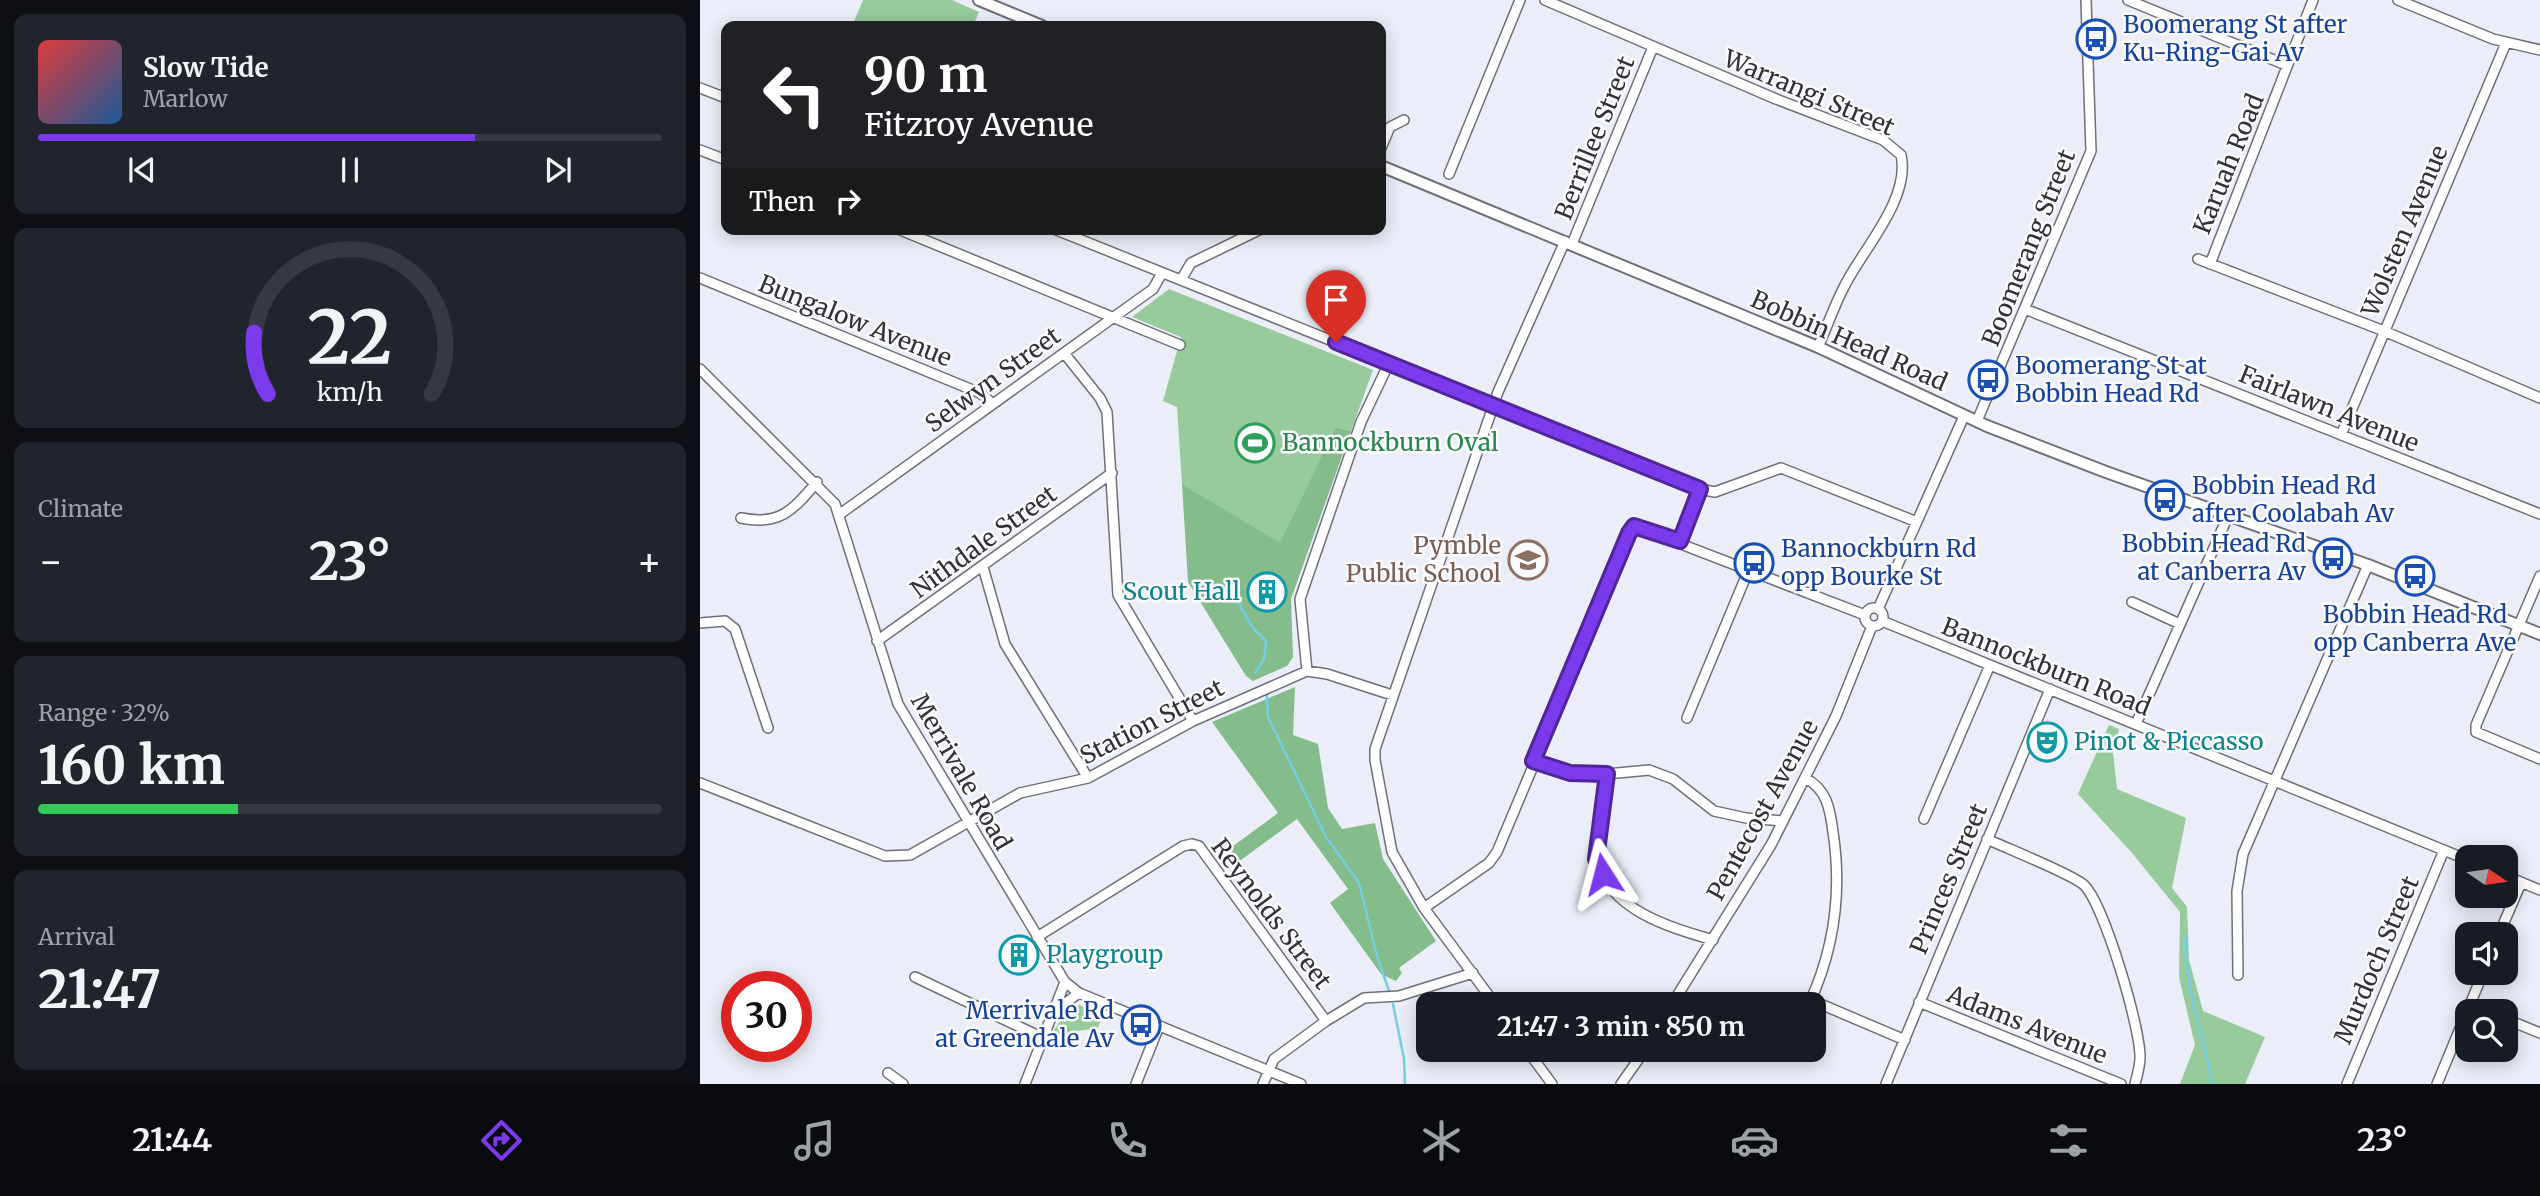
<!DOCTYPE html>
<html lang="en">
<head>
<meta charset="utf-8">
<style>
  body { margin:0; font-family:Merriweather,serif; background:#20242c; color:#f1f3f6; height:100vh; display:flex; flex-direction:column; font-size:26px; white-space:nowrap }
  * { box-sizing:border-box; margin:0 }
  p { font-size:23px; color:#9ea1a6 }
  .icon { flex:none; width:38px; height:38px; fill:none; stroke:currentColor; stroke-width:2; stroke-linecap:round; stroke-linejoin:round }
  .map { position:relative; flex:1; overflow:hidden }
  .sheet { display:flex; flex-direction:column; gap:14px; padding:14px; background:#0d0f14; width:700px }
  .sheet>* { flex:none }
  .hud { position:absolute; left:21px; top:21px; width:665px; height:214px; border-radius:14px; box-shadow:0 4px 18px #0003; background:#202124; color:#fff; overflow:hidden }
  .needle { width:46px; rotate:103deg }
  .buttons { position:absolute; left:1755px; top:845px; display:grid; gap:14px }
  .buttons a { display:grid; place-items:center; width:63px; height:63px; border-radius:14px; background:#171b24; box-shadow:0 4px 18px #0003; font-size:35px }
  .speed { position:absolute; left:21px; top:971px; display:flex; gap:14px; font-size:35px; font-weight:700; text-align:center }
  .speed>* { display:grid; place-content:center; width:91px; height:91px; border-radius:50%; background:#171b24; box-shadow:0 4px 18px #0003; line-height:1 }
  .speed .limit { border:10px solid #d22; background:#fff; color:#111 }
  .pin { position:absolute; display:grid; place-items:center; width:60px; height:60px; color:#fff; margin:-72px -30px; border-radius:50% 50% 50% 0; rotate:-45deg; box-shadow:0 0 7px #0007 }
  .pin .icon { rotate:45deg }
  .me { position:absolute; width:77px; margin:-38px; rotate:351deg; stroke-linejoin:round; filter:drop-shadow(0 0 5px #0008) }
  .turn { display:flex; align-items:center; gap:24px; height:147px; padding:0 28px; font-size:32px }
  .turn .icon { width:91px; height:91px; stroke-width:2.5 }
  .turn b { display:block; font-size:49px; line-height:60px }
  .then { display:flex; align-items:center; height:66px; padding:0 28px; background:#0003; gap:14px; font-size:26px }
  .big { font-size:52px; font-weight:700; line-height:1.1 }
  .sheet .tile { flex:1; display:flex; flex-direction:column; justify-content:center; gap:10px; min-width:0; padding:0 24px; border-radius:14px; background:#20242c }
  .sheet .dial { align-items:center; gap:0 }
  .dial svg { height:182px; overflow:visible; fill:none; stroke:#363941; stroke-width:7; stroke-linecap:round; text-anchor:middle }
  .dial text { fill:#f1f3f6; stroke:none }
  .song { display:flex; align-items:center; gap:21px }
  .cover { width:84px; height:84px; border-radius:10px; background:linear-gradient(135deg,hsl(0 70% 55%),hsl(210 70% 35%)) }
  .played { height:7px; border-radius:4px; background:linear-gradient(90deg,#7c3aed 70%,#363941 70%) }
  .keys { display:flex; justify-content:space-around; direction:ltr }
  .heat { display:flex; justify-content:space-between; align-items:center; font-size:38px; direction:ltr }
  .charge { height:10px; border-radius:5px; background:linear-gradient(90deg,#34c759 32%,#363941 0) }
  .trip { position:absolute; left:716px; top:992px; width:410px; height:70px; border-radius:14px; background:#171b24; box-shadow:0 4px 18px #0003; font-weight:700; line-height:70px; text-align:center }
  .menu { display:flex; height:112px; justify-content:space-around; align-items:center; background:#090b0e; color:#9ea1a6 }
  .menu .icon { width:49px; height:49px }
  .menu .active { color:#7c3aed }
  .menu b { font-size:32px; color:#f1f3f6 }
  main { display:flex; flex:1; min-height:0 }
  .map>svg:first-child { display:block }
  .green { fill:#97cb9c }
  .forest { fill:#84bc8b }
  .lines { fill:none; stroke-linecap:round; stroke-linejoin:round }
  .stream { stroke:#74cee2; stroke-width:2.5 }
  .minor-casing { stroke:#6e7079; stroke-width:12 }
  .major-casing { stroke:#6e7079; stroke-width:14 }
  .minor { stroke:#fff; stroke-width:9 }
  .major { stroke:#fff; stroke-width:10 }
  .route-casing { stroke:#51269a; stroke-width:18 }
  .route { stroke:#7c3aed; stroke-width:12 }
  .labels { text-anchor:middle; stroke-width:5; stroke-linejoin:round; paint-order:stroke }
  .transit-label { font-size:24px; fill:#164399; stroke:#fbfbfd; text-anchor:start }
  .street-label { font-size:24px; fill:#313235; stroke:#fbfbfd }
  .leisure-label { font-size:24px; fill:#27864d; stroke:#fbfbfd; text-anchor:start }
  .education-label { font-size:24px; fill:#785e54; stroke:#fbfbfd; text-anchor:end }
  .culture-label { font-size:24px; fill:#0d838f; stroke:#fbfbfd; text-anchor:start }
</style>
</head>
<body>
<main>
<section class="sheet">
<div class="tile">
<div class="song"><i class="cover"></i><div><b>Slow Tide</b><p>Marlow</p></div></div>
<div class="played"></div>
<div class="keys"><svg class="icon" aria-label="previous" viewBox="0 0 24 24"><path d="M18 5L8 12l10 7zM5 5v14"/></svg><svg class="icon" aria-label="pause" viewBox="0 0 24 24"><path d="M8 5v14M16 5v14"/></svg><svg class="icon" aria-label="next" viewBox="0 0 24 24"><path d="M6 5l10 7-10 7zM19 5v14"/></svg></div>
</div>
<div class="tile dial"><svg viewBox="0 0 100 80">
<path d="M14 69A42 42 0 1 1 86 69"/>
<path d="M14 69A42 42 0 0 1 8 42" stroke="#7c3aed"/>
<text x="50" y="56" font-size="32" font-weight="700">22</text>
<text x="50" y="72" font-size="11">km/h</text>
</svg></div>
<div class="tile"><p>Climate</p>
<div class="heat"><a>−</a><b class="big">23°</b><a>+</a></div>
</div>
<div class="tile"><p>Range · 32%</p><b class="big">160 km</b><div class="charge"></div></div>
<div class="tile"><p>Arrival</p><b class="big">21:47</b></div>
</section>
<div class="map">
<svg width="1840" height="1084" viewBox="0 0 1840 1084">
  <rect width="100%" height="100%" fill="#ebeef8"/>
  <path class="green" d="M163,0H252L279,12L273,26H152Z
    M469,289L673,370L651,431L637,427L580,544L482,484L477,407L463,401L481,337L432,317Z
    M1409,725L1419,729L1413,753L1417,789L1486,818L1472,888L1487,907L1489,960L1503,1011L1565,1037L1545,1084H1480L1495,1045L1479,977L1480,912L1432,853L1378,794Z
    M370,1005H379L403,1015L398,1028L351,1035Z"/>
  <path class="forest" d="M636,427L651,431L591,599L593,657L587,666L553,681L546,676L488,582L482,484L580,543Z
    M595,687L593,735L618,744L628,808L642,829L675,823L683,859L736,941L699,968L702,973L696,981L681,974L630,903L648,889L597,819L534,865L525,852L578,813L512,722Z"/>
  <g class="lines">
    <path class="stream" d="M530,589L553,628L566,641L564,659L555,673
      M567,696L568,717L626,837L659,883L677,956L689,991
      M1486,936C1483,987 1505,1034 1512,1084
      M693,1004L704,1059L705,1084"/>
    <g class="minor-casing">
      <path id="minor" d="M845,0L1076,99L1183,140L1201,155C1211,199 1162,250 1144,287C1134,306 1127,327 1118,347
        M1428,0L1586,65
        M1698,0L1793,39L1840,50
        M0,88L26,98
        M681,148L690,127L704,120
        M0,150L26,160
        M749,174L820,0
        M198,229L480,345
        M354,229L1000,489L1015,492L1081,468L1217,522
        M872,244L953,47
        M1498,259L1684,331L1840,398
        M1510,264L1613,0
        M0,278L280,393L293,404
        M481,280L491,263L561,229
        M1325,309L1840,514
        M364,353L400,398L407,412L418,595L493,721
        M0,369L135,504L198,704L365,982L379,993L601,1084
        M1277,421L1391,151L1386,0
        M1641,435L1806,43
        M140,514L453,289L462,273
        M41,518C80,526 93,510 117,482
        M980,541L1000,489
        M283,567L305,644L388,778
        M1840,576L1776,725V732L1840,759
        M1432,602L1480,624
        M1165 617a9 9 0 1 1 18 0a9 9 0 1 1-18 0Z
        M1178,609L1264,416
        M1182,621L1768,860
        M0,623L25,621L35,629L68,728
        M177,641L412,473
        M607,671L600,599L661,422L689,363
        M987,718L1049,569
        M1436,724L1528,516
        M833,761L870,773L907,774L949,770L973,779L1014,811L1046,818L1083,821
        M907,774C904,790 893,848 897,861C911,911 969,927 1013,940
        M1105,778C1127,789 1130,809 1133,832C1142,891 1134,950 1109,1004
        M0,783L185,856L210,855L320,793L388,778L493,721L607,671L627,674L692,695
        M1224,819L1290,665
        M1287,839C1306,848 1372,874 1384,885C1404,904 1441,1029 1440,1058C1440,1066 1437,1076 1435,1084
        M1806,876L1840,890
        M724,908L789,863L797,852L934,526L1165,615
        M1799,934L1821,883
        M337,937L483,846L492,844L499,846L626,1021
        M1538,975L1537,891L1543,854L1668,565
        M215,977L343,1038
        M1111,1000L1205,1040
        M1219,1002L1421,1084
        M795,1004L724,908L692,852L675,760V749L798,392L865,241
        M972,1004L1071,845L1136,716L1172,626
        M1770,1005L1787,1012
        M356,1010L379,993
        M1806,1019L1840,1033
        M827,1050L852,1084
        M188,1073L203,1084
        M325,1084L365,982
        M436,1084L459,1026
        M563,1084L574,1059L626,1021L664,998L699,996L773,973
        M921,1084L945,1050
        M1186,1084L1350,689
        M1647,1084L1744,850
        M1737,1084L1783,973"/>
    </g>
    <g class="major-casing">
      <path id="major" d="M279,0L342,26
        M681,166L1118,347L1287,426L1406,472L1668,565L1840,634"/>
    </g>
    <use href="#minor" class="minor"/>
    <use href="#major" class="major"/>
  </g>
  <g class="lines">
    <g class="route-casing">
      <path id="route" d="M636,342L1000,489L980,541L934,526L929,533L833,761L870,773L907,774L896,859L903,874"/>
    </g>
    <use href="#route" class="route"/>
  </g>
  <defs>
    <g id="bus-ring" transform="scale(2.0125)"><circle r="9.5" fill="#fbfbfd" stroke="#1a4fb4" stroke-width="1.5"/><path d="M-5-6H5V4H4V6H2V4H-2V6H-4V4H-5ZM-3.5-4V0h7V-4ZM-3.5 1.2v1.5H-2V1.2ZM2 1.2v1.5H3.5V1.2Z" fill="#1a4fb4"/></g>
    <g id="stadium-ring" transform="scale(2.0125)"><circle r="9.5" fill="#fbfbfd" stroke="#2e9e5b" stroke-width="1.5"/><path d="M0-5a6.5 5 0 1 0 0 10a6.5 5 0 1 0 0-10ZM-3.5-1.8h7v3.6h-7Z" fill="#2e9e5b"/></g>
    <g id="school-ring" transform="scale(2.0125)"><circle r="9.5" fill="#fbfbfd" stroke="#8d6e63" stroke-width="1.5"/><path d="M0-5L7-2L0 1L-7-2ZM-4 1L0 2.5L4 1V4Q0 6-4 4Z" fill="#8d6e63"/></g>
    <g id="building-ring" transform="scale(2.0125)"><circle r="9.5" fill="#fbfbfd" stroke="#0f9aa8" stroke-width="1.5"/><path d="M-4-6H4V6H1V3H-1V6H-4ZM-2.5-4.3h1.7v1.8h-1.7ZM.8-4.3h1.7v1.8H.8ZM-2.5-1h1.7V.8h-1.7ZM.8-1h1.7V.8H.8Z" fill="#0f9aa8"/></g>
    <g id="theatre-ring" transform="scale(2.0125)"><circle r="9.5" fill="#fbfbfd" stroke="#0f9aa8" stroke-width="1.5"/><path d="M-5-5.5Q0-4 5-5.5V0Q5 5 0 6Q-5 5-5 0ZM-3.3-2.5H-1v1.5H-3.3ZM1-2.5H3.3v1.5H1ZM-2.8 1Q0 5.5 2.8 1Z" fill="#0f9aa8"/></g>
  </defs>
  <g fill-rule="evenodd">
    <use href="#bus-ring" x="1396" y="39"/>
    <use href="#bus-ring" x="1288" y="380"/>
    <use href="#stadium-ring" x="555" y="443"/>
    <use href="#bus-ring" x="1465" y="500"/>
    <use href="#bus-ring" x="1633" y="558"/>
    <use href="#school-ring" x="828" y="560"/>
    <use href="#bus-ring" x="1054" y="563"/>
    <use href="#bus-ring" x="1715" y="576"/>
    <use href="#building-ring" x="567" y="592"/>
    <use href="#theatre-ring" x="1347" y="742"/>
    <use href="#building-ring" x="319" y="955"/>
    <use href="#bus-ring" x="441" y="1025"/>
  </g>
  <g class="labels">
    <g class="transit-label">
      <text x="1423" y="33">Boomerang St after<tspan x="1423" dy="28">Ku-Ring-Gai Av</tspan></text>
      <text x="1315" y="374">Boomerang St at<tspan x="1315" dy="28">Bobbin Head Rd</tspan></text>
      <text x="1492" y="494">Bobbin Head Rd<tspan x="1492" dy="28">after Coolabah Av</tspan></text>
      <text x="1606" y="552" text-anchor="end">Bobbin Head Rd<tspan x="1606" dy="28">at Canberra Av</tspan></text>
      <text x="1081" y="557">Bannockburn Rd<tspan x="1081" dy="28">opp Bourke St</tspan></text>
      <text x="1715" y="623" text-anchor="middle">Bobbin Head Rd<tspan x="1715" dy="28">opp Canberra Ave</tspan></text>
      <text x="414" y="1019" text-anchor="end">Merrivale Rd<tspan x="414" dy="28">at Greendale Av</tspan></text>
    </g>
    <g class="street-label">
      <text transform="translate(1109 93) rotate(23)" y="8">Warrangi Street</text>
      <text transform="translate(895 138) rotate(-68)" y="8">Berrillee Street</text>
      <text transform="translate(1529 164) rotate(-68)" y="8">Karuah Road</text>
      <text transform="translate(1705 231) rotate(-67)" y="8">Wolsten Avenue</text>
      <text transform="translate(1329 248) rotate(-68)" y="8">Boomerang Street</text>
      <text transform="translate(155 321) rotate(22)" y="8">Bungalow Avenue</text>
      <text transform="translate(1149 341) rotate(24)" y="8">Bobbin Head Road</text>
      <text transform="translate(293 380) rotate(-36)" y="8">Selwyn Street</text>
      <text transform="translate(1629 409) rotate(22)" y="8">Fairlawn Avenue</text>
      <text transform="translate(284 542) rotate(-36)" y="8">Nithdale Street</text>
      <text transform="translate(1346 667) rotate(22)" y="8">Bannockburn Road</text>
      <text transform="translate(452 722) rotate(-27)" y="8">Station Street</text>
      <text transform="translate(261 772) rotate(60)" y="8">Merrivale Road</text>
      <text transform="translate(1063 810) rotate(-61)" y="8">Pentecost Avenue</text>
      <text transform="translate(1249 879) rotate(-67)" y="8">Princes Street</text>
      <text transform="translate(571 914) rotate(53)" y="8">Reynolds Street</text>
      <text transform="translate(1677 960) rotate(-67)" y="8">Murdoch Street</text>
      <text transform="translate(1327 1025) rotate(22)" y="8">Adams Avenue</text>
    </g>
    <g class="leisure-label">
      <text x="582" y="451">Bannockburn Oval</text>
    </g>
    <g class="education-label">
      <text x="801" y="554">Pymble<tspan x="801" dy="28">Public School</tspan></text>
    </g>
    <g class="culture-label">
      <text x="540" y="600" text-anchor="end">Scout Hall</text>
      <text x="1374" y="750">Pinot &amp; Piccasso</text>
      <text x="346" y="963">Playgroup</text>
    </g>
  </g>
</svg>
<div class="buttons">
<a><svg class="needle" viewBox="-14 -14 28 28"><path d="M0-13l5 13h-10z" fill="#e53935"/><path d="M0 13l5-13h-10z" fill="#9ea1a6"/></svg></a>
<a><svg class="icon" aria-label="sound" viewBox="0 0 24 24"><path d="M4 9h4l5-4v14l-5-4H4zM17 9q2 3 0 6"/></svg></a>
<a><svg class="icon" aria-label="search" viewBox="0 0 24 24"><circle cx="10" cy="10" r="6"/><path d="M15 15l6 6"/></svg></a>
</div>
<div class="speed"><div class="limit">30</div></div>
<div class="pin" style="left:636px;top:342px;background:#d93025"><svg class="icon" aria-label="arrive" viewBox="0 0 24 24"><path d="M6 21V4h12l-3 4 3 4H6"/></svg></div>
<svg class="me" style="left:903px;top:874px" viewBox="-20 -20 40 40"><path d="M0-17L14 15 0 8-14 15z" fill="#7c3aed" stroke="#fff" stroke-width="4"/></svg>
<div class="trip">21:47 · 3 min · 850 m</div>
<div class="hud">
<div class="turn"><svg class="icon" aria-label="left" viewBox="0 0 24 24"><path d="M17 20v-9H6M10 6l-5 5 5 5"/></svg><div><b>90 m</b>Fitzroy Avenue</div></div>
<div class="then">Then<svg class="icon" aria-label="right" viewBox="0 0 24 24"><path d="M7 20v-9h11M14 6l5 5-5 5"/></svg></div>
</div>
</div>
</main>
<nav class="menu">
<b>21:44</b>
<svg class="icon active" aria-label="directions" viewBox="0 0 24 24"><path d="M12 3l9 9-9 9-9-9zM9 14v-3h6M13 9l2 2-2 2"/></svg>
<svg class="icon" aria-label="music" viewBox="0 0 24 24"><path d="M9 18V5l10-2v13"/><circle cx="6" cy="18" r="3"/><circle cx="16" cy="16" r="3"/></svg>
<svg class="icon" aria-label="phone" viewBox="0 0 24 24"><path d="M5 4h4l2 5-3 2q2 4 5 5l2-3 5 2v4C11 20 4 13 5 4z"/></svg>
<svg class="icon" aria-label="climate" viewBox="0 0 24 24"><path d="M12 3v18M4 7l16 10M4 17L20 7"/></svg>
<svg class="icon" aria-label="car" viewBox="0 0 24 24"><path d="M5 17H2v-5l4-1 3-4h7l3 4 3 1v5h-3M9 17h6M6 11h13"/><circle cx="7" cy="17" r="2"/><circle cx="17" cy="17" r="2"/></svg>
<svg class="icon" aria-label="filters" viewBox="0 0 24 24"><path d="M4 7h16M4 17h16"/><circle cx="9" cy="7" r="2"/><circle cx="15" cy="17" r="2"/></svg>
<b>23°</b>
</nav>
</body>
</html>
